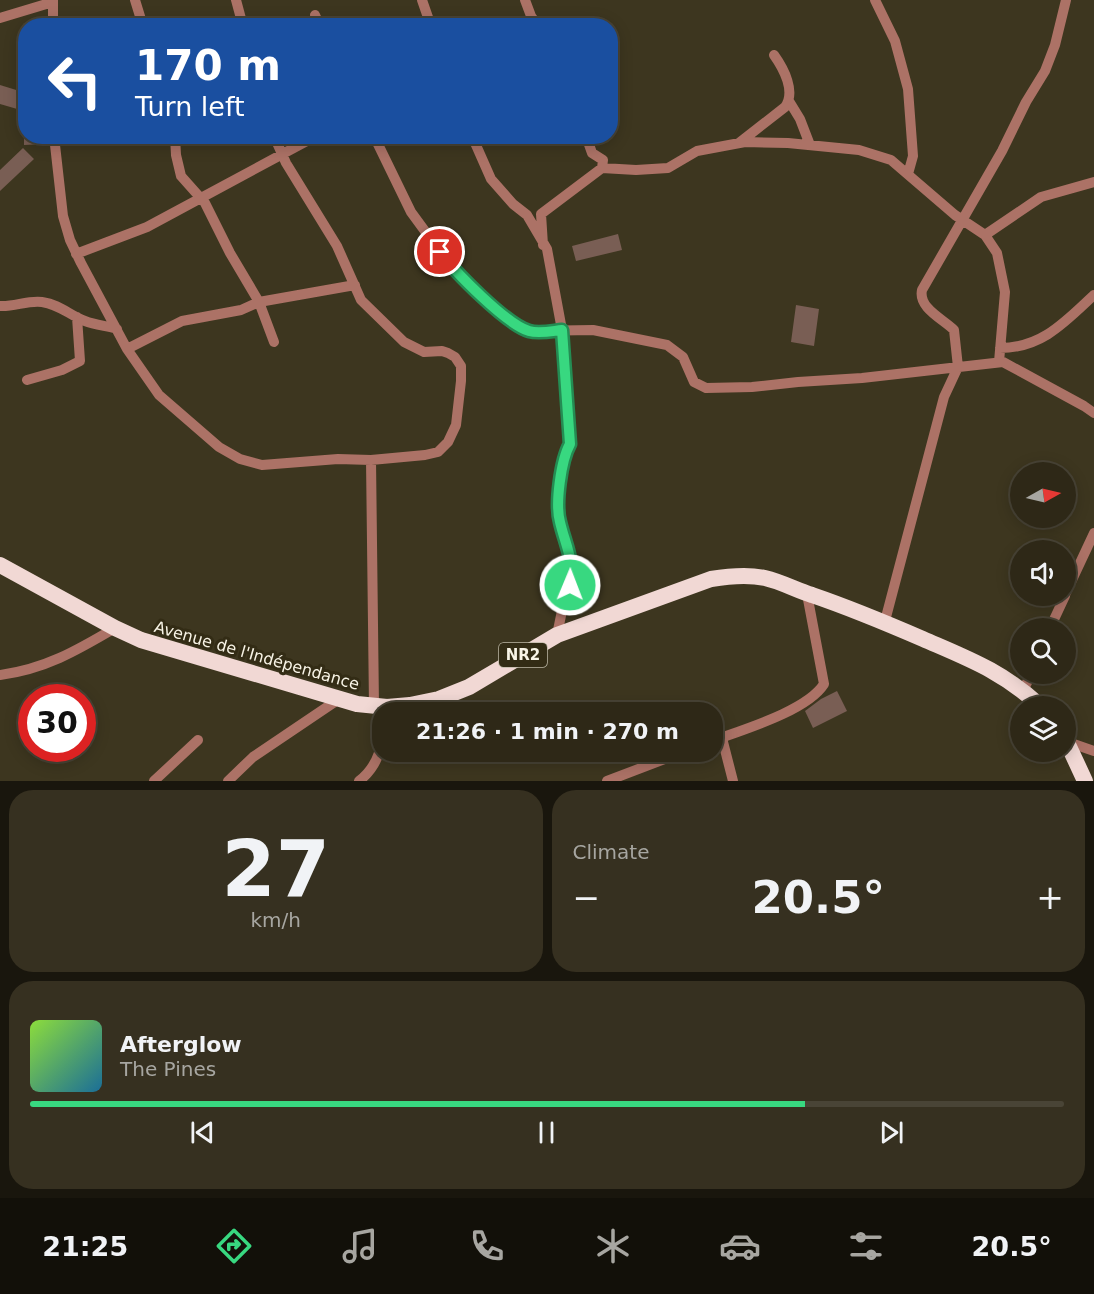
<!DOCTYPE html>
<html lang="en">
<head>
<meta charset="utf-8">
<style>
  body { margin:0; font-family:"DejaVu Sans",sans-serif; background:#363020; color:#f1f3f6; height:100vh; display:flex; flex-direction:column; font-size:22px; white-space:nowrap }
  * { box-sizing:border-box; margin:0 }
  p { font-size:20px; color:#a7a6a1 }
  .icon { flex:none; width:33px; height:33px; fill:none; stroke:currentColor; stroke-width:2; stroke-linecap:round; stroke-linejoin:round }
  .map { position:relative; height:781px; overflow:hidden }
  .details { display:flex; flex-direction:column; gap:9px; padding:9px; background:#19160d; flex:1 }
  .details>* { flex:none }
  .guide { position:absolute; left:18px; top:18px; width:600px; height:126px; border-radius:24px; box-shadow:0 3px 15px #0003,0 0 0 2px #494436; background:#1a4fa0; color:#fff; overflow:hidden }
  .needle { width:39px; rotate:82deg }
  .fabs { position:absolute; left:1010px; top:462px; display:grid; gap:12px }
  .fabs a { display:grid; place-items:center; width:66px; height:66px; border-radius:50%; background:#2e2817; box-shadow:0 3px 15px #0003,0 0 0 2px #494436; font-size:30px }
  .speed { position:absolute; left:18px; top:684px; display:flex; gap:12px; font-size:30px; font-weight:700; text-align:center }
  .speed>* { display:grid; place-content:center; width:78px; height:78px; border-radius:50%; background:#2e2817; box-shadow:0 3px 15px #0003,0 0 0 2px #494436; line-height:1 }
  .speed .limit { border:9px solid #d22; background:#fff; color:#111 }
  .pin { position:absolute; display:grid; place-items:center; width:51px; height:51px; color:#fff; margin:-26px; border:3px solid #fff; border-radius:50%; box-shadow:0 2px 6px #0007 }
  .me { position:absolute; width:66px; margin:-33px; rotate:1deg; stroke-linejoin:round; filter:drop-shadow(0 0 4px #0008) }
  .turn { display:flex; align-items:center; gap:21px; height:126px; padding:0 18px; font-size:27px }
  .turn .icon { width:78px; height:78px; stroke-width:2.5 }
  .turn b { display:block; font-size:42px; line-height:51px }
  .big { font-size:45px; font-weight:700; line-height:1.1 }
  .details .widget { flex:1; display:flex; flex-direction:column; justify-content:center; gap:9px; min-width:0; padding:0 21px; border-radius:24px; background:#363020 }
  .details .dial { align-items:center; gap:0 }
  .dial b { font-size:78px; line-height:1 }
  .song { display:flex; align-items:center; gap:18px }
  .cover { width:72px; height:72px; border-radius:9px; background:linear-gradient(135deg,hsl(90 70% 55%),hsl(200 70% 35%)) }
  .played { height:6px; border-radius:3px; background:linear-gradient(90deg,#38d880 75%,#494436 75%) }
  .keys { display:flex; justify-content:space-around; direction:ltr }
  .heat { display:flex; justify-content:space-between; align-items:center; font-size:33px; direction:ltr }
  .details .tiles { flex:1; display:grid; gap:9px; grid-template-columns:1fr 1fr }
  .widget:last-child { grid-column:span 2 }
  .trip { position:absolute; left:372px; top:702px; width:351px; height:60px; border-radius:24px; background:#2e2817; box-shadow:0 3px 15px #0003,0 0 0 2px #494436; font-weight:700; line-height:60px; text-align:center }
  .menu { display:flex; height:96px; justify-content:space-around; align-items:center; background:#121009; color:#a7a6a1 }
  .menu .icon { width:42px; height:42px }
  .menu .current { color:#38d880 }
  .menu b { font-size:27px; color:#f1f3f6 }
  .map>svg:first-child { display:block }
  .building { fill:#795e54 }
  .lines { fill:none; stroke-linecap:round; stroke-linejoin:round }
  .minor { stroke:#ac7266; stroke-width:10 }
  .trunk { stroke:#f1d8d4; stroke-width:16 }
  .route-casing { stroke:#248c53; stroke-width:15 }
  .route { stroke:#38d880; stroke-width:10 }
  .labels { text-anchor:middle; stroke-width:6; stroke-linejoin:round; paint-order:stroke }
  .shield { fill:#332c15; stroke:#bdb8a7; stroke-width:1.5 }
  .shield-label { font-size:15px; font-weight:bold; fill:#f8f4e6 }
  .street-label { font-size:16px; fill:#f8f4e6; stroke:#332c15 }
</style>
</head>
<body>
<div class="map">
<svg width="1094" height="781" viewBox="0 0 1094 781">
  <rect width="100%" height="100%" fill="#3d361f"/>
  <path class="building" d="M0,85L26,93L24,111L0,104Z
    M24,136H44V144L24,145Z
    M23,148L34,159L0,191V170Z
    M618,234L622,250L576,261L572,246Z
    M796,305L819,309L814,346L791,342Z
    M837,691L847,711L813,728L805,711L821,699Z"/>
  <g class="lines">
    <path class="minor" d="M53,0V26
      M135,0L143,26
      M236,0L243,26
      M422,0L431,26
      M525,0L531,16L538,26
      M875,0L895,41L908,89L913,156L908,174
      M315,15L320,26
      M0,18L53,2
      M789,101L800,119L810,145
      M54,136L63,216L70,240L81,263L127,349L159,395L219,447L240,459L262,465L338,459L371,460L374,706
      M175,136L176,155L181,176L205,203L230,253L259,302L274,342
      M274,136L286,163L337,246L361,300L404,342L424,352L442,351L448,353L455,357L461,366V381L456,425L448,442L438,452L425,455L371,460
      M374,136L411,212L452,268L476,292L517,325L529,331L593,330L667,345L683,357L694,382L706,388L752,387L798,382L862,378L1003,362L1084,406L1094,413
      M472,136L491,179L513,204L527,215L547,249L562,330L571,444L566,452L563,462L558,511L570,552L573,573L564,601L557,635
      M586,136L592,153L603,160L602,168
      M739,143L785,107C796,92 784,69 774,55
      M985,235L1041,197L1094,182
      M543,245L541,214L602,168L636,170L668,168L697,151L745,142L788,143L859,150L891,160L955,215L985,235L997,253L1005,292L999,362
      M76,254L147,227L316,136
      M0,306C14,307 28,300 42,302C61,305 69,315 85,321C95,325 107,326 117,329
      M1000,348C1042,348 1065,322 1094,295
      M127,349L182,321L241,310L259,302L355,285
      M27,380L62,370L80,361L77,317
      M1065,595L1094,533
      M885,621L944,397L958,367L954,330C943,319 918,308 922,290L1002,151L1026,102L1045,71L1055,45L1066,0
      M1050,628L1065,596
      M0,675C45,669 76,651 115,628
      M1023,691L1031,674
      M722,738L733,781
      M712,741C742,730 807,711 824,684L807,594
      M1068,742L1094,751
      M154,781L198,740
      M228,781L253,757L339,699
      M359,781C372,771 380,756 382,739
      M607,781L683,752"/>
    <path class="trunk" d="M0,565L115,628L141,640L357,704L387,707L410,705L439,699L469,687L557,635L711,579C729,576 747,574 765,578C782,582 796,590 812,595C850,608 886,623 923,639C969,659 1002,671 1040,706
      M1065,738L1085,781"/>
  </g>
  <g class="lines">
    <g class="route-casing">
      <path id="route" d="M440,252C455,272 506,324 529,331C539,334 552,331 562,330L570,444C561,460 555,504 560,522C565,544 575,561 570,585"/>
    </g>
    <use href="#route" class="route"/>
  </g>
  <g class="labels">
    <rect class="shield" x="499" y="643" width="48" height="24" rx="4.5"/>
    <g class="shield-label">
      <text x="523" y="660">NR2</text>
    </g>
    <g class="street-label">
      <text transform="translate(257 655) rotate(16)" y="6">Avenue de l'Indépendance</text>
    </g>
  </g>
</svg>
<div class="fabs">
<a><svg class="needle" viewBox="-14 -14 28 28"><path d="M0-13l5 13h-10z" fill="#e53935"/><path d="M0 13l5-13h-10z" fill="#a7a6a1"/></svg></a>
<a><svg class="icon" aria-label="sound" viewBox="0 0 24 24"><path d="M4 9h4l5-4v14l-5-4H4zM17 9q2 3 0 6"/></svg></a>
<a><svg class="icon" aria-label="search" viewBox="0 0 24 24"><circle cx="10" cy="10" r="6"/><path d="M15 15l6 6"/></svg></a>
<a><svg class="icon" aria-label="layers" viewBox="0 0 24 24"><path d="M12 4l9 5-9 5-9-5zM3 14l9 5 9-5"/></svg></a>
</div>
<div class="speed"><div class="limit">30</div></div>
<div class="pin" style="left:440px;top:252px;background:#d93025"><svg class="icon" aria-label="arrive" viewBox="0 0 24 24"><path d="M6 21V4h12l-3 4 3 4H6"/></svg></div>
<svg class="me" style="left:570px;top:585px" viewBox="-20 -20 40 40"><circle r="17" fill="#38d880" stroke="#fff" stroke-width="3"/><path d="M0-11L8 9 0 5-8 9z" fill="#fff"/></svg>
<div class="trip">21:26 · 1 min · 270 m</div>
<div class="guide">
<div class="turn"><svg class="icon" aria-label="left" viewBox="0 0 24 24"><path d="M17 20v-9H6M10 6l-5 5 5 5"/></svg><div><b>170 m</b>Turn left</div></div>
</div>
</div>
<section class="details">
<div class="tiles">
<div class="widget dial"><b>27</b><p>km/h</p></div>
<div class="widget"><p>Climate</p>
<div class="heat"><a>−</a><b class="big">20.5°</b><a>+</a></div>
</div>
<div class="widget">
<div class="song"><i class="cover"></i><div><b>Afterglow</b><p>The Pines</p></div></div>
<div class="played"></div>
<div class="keys"><svg class="icon" aria-label="previous" viewBox="0 0 24 24"><path d="M18 5L8 12l10 7zM5 5v14"/></svg><svg class="icon" aria-label="pause" viewBox="0 0 24 24"><path d="M8 5v14M16 5v14"/></svg><svg class="icon" aria-label="next" viewBox="0 0 24 24"><path d="M6 5l10 7-10 7zM19 5v14"/></svg></div>
</div>
</div>
</section>
<nav class="menu">
<b>21:25</b>
<svg class="icon current" aria-label="directions" viewBox="0 0 24 24"><path d="M12 3l9 9-9 9-9-9zM9 14v-3h6M13 9l2 2-2 2"/></svg>
<svg class="icon" aria-label="music" viewBox="0 0 24 24"><path d="M9 18V5l10-2v13"/><circle cx="6" cy="18" r="3"/><circle cx="16" cy="16" r="3"/></svg>
<svg class="icon" aria-label="phone" viewBox="0 0 24 24"><path d="M5 4h4l2 5-3 2q2 4 5 5l2-3 5 2v4C11 20 4 13 5 4z"/></svg>
<svg class="icon" aria-label="climate" viewBox="0 0 24 24"><path d="M12 3v18M4 7l16 10M4 17L20 7"/></svg>
<svg class="icon" aria-label="car" viewBox="0 0 24 24"><path d="M5 17H2v-5l4-1 3-4h7l3 4 3 1v5h-3M9 17h6M6 11h13"/><circle cx="7" cy="17" r="2"/><circle cx="17" cy="17" r="2"/></svg>
<svg class="icon" aria-label="filters" viewBox="0 0 24 24"><path d="M4 7h16M4 17h16"/><circle cx="9" cy="7" r="2"/><circle cx="15" cy="17" r="2"/></svg>
<b>20.5°</b>
</nav>
</body>
</html>
